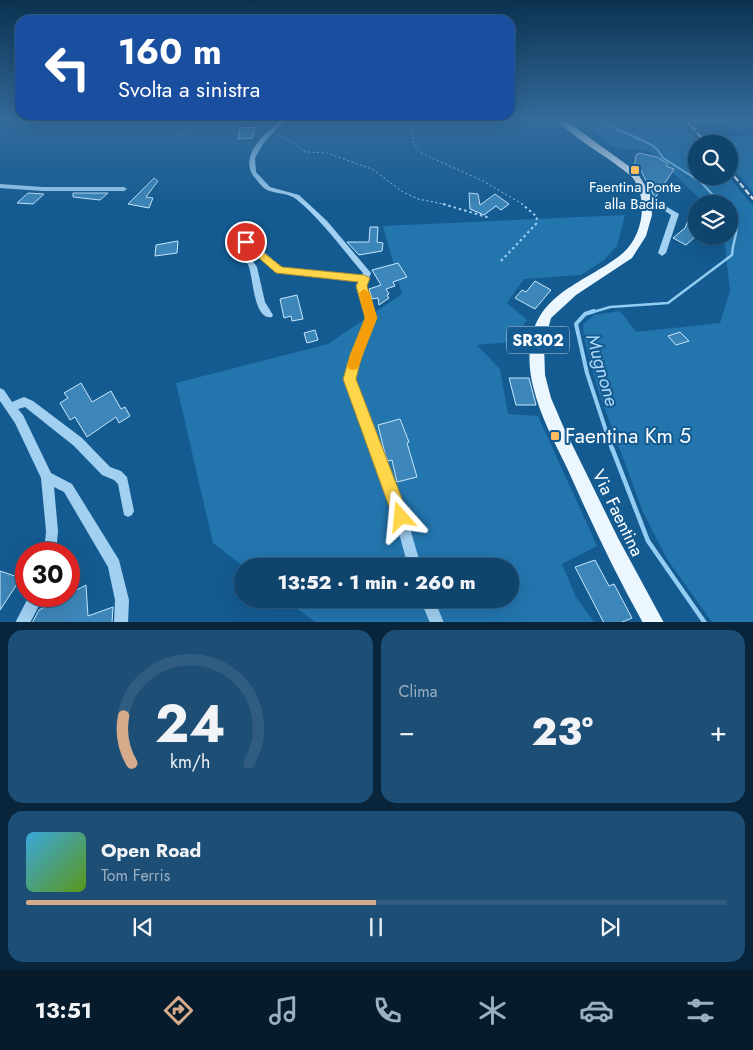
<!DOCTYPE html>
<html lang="it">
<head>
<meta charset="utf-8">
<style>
  body { margin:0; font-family:Jost,sans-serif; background:#1d4e75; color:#f1f3f6; height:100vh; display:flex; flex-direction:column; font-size:19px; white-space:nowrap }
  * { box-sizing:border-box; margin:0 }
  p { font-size:16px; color:#9bb0c2 }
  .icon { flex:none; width:28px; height:28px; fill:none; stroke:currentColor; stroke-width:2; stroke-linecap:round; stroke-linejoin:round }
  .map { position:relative; height:622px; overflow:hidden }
  .side { display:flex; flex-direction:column; gap:8px; padding:8px; background:#08253c; flex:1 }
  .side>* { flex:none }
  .banner { position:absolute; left:15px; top:15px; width:500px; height:105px; border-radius:15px; box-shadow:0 5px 20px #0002,0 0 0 1px #2f5c80; background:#1a4fa0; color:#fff; overflow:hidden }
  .tools { position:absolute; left:688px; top:135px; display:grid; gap:10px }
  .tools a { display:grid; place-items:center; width:50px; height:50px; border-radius:50%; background:#0f446d; box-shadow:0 5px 20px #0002,0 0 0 1px #2f5c80; font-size:25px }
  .speed { position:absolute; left:15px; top:542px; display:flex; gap:10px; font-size:25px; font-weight:700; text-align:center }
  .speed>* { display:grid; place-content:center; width:65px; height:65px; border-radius:50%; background:#0f446d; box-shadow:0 5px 20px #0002,0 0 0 1px #2f5c80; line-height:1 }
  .speed .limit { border:8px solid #d22; background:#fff; color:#111 }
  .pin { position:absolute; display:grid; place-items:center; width:42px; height:42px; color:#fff; margin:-21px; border:2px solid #fff; border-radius:50%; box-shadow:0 1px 5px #0007 }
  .me { position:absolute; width:55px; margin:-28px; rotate:342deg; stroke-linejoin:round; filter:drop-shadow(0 0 4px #0008) }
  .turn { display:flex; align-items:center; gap:18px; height:105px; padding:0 20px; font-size:22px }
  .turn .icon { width:65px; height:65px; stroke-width:2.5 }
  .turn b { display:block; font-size:35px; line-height:42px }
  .big { font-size:38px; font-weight:800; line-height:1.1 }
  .side .card { flex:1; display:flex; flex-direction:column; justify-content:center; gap:8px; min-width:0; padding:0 18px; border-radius:15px; background:#1d4e75 }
  .side .dial { align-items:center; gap:0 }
  .dial svg { height:130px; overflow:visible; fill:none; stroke:#2f5c80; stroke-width:7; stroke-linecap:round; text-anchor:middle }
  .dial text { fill:#f1f3f6; stroke:none }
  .song { display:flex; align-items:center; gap:15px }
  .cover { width:60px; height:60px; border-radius:8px; background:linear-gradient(135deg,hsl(200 70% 55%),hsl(90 70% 35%)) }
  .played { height:5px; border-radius:2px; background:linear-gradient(90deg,#d6ab8b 50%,#2f5c80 50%) }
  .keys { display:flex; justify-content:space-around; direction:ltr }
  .heat { display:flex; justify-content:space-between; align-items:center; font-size:28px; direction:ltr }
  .side .tiles { flex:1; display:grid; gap:8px; grid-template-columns:1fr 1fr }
  .card:last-child { grid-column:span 2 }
  .trip { position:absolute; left:234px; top:558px; width:285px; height:50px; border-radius:25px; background:#0f446d; box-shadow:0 5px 20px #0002,0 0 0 1px #2f5c80; font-weight:800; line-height:50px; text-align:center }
  .menu { display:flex; height:80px; justify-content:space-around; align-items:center; background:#061b2c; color:#9bb0c2 }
  .menu .icon { width:35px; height:35px }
  .menu .on { color:#d6ab8b }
  .menu b { font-size:22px; color:#f1f3f6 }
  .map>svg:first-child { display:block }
  .green { fill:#2375ae }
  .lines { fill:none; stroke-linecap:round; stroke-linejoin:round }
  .stream-far3 { stroke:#93cdf4; stroke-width:2 }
  .stream-far2 { stroke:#93cdf4; stroke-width:2.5 }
  .stream-far1 { stroke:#93cdf4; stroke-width:4 }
  .stream { stroke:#93cdf4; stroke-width:4.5 }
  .building { fill:#3d86b9; stroke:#c8e7fc }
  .path-far1 { stroke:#a1d0f1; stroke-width:1; stroke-dasharray:2 2.5; stroke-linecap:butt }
  .path { stroke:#a1d0f1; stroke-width:2; stroke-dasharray:2.5 3; stroke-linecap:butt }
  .minor { fill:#a1d0f1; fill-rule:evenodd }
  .major { fill:#ebf6ff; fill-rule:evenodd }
  .rail { stroke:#fff; stroke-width:2; stroke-dasharray:6 2.5; stroke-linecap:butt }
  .route { fill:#ffd54a; stroke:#a68a30 }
  .slow { fill:#f59e0b }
  .poi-dot { fill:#ffbc61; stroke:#145b91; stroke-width:2 }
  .labels { text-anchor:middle; stroke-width:4; stroke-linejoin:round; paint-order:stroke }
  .far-poi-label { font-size:15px; fill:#fff; stroke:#145b91 }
  .shield { fill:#145b91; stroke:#b8cede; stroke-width:1 }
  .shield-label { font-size:16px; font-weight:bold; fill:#fff }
  .street-label { font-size:18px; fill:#fff; stroke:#145b91 }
  .water-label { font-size:19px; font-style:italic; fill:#add9f8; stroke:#145b91 }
  .near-poi-label { font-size:21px; fill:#fff; stroke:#145b91; text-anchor:start }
</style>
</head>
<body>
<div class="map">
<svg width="753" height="623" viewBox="0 0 753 623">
  <rect width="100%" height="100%" fill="#145b91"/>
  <path class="green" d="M577,120H681L701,144H696V176H728L753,206V622H712L667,559L643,512L599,393L584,338L583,324L594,315L620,311L636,332L720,323L730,291L724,236H729V204H705L652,152L614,147Z
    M753,136V193L729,163V144H714L708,137Z
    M625,215L617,246L604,260L581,275L524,279L507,303L527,320L511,342L477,345L500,369L508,414L538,416L597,546L562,564L576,597L594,622H315L284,599H510V566H243L213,543L176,383L328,344L402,294L383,226Z"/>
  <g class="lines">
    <path class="stream-far3" d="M597,120L650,144L657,149L663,158L701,182L721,204"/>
    <path class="stream-far2" d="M590,313L610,307L668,303L732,255C733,236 743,229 729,212"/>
    <path class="stream-far1" d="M594,311L585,314L576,324L587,373L612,449"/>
    <path class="stream" d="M612,448L648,541L705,623"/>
  </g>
  <path class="building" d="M255,127L254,135H252V138L238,139L240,128Z
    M639,153L657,157L668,164L666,166L674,169L655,198L640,169L634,167L636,155Z
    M154,178L158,181L146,197L153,198L149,208L128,204Z
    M28,193L44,194L33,204L17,203Z
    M73,193H108L100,200L73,197Z
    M469,193L478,194L480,205L495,194L509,204L501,210L496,206L484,215L470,209Z
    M690,216L696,218V236L686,245L673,238L685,228Z
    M370,227H378L377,242L383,243L382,251L359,255L347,242H369Z
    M178,241L177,253L155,256L156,245Z
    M398,263L407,277L393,282L395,286L386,289L389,294L387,295L389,298L379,305L378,298L372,299L369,289L381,285L372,270Z
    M535,281L551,290L535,309L515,298L522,290L526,292Z
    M297,295L303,319L292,321L291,316L284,318L280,299Z
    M315,330L318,340L307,343L304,333Z
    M680,332L689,341L676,345L668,336Z
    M509,378H529L536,405H516Z
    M81,383L92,402L111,391L121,409L125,407L130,416L119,423L116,417L87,437L75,417L70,420L60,403L68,398L64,393Z
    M400,419L409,442L407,443L417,477L397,482L392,460L388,461L385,454L378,425Z
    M595,560L609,586L614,584L632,618L620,623H604L575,567Z
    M0,571L21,578L0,610Z
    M86,585L88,616L113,607L112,623H32L39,610L65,596H69V594Z"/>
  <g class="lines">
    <path class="path-far1" d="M422,120L415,122C410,133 412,144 421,153L483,181L524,205
      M277,135L291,141L305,152L327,153L372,169L403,192L418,199L448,205
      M183,136L195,120"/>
    <path class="path" d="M443,204L490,218
      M501,261L536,224L537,217L522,204"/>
    <path class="minor" d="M284,120H290L277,128L263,144L255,158L256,172L270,187L299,195L327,221L371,273L366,286L375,318L361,355L354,379L402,501L421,566H408L390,501L344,379L351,355L367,318L358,286L360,280L279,273L276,272L247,246H242L257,267L265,302L273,315L272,317C254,321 253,278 249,267C246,259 239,255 235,248V243L246,239L253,242L281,267L362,275L363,273C342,249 322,220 296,199C289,193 276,194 267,190C263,188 259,183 256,179C236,158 265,131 284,120Z
      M0,184L43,187H124L127,189L124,191H43L0,188Z
      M648,196L679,214L666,253L662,256L658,253L671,215L646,199L645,198Z
      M0,388L4,390L12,402L24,397L33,401L82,438L110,467L121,471L127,477L134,511L132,515L128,517L124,515L118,484L114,480L102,475L74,446L25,407L18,409L23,415L51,473L72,484L119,560L129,600L128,623H114L115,600L108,567L64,492L54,487L58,531L56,554H44L46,531L41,478L15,423L0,401Z
      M29,596H44L30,623H15Z
      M420,599H434L444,623H430Z"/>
    <path class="major" d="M557,120H565L637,172L650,194L652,215L646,236L632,258L576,295L551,318L544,344L545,375L551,398L563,426L618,538L664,623H643C615,573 591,522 568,470C555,443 540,416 533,386C529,370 528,354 532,337C541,291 591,280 623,253C643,236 649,198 632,177C627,172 620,168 614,163C596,150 573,137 557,120Z"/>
    <path class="rail" d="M686,120L707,144
      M729,170L753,199"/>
  </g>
  <linearGradient id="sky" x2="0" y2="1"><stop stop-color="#0b3250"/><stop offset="0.58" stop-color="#346c9d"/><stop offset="1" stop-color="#346c9d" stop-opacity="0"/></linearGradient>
  <rect width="753" height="207" fill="url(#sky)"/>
  <path class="route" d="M246,239L282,267L364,275L370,278L367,286L377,318L362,355L356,379L409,517L407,523L401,525L395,523L343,379L350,355L365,318L356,286L358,282L276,273L243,244L241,242Z"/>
  <path class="slow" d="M364,289L370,293L377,318L359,365L357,369L353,370L349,369L347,365L365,318L359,293Z"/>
  <g class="poi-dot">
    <rect x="630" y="165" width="10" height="10" rx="2.5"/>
    <rect x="550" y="431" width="10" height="10" rx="2.5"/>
  </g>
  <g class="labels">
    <g class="far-poi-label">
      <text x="635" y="192">Faentina Ponte<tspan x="635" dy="17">alla Badia</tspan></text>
    </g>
    <rect class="shield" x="507" y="326.5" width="62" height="27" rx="4"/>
    <g class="shield-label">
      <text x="538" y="346">SR302</text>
    </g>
    <g class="street-label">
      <text transform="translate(618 513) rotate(64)" y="6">Via Faentina</text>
    </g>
    <g class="water-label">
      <text transform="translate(603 370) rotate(74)" y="7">Mugnone</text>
    </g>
    <g class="near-poi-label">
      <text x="565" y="443">Faentina Km 5</text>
    </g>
  </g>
</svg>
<div class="tools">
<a><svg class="icon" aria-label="search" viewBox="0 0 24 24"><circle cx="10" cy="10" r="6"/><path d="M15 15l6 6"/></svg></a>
<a><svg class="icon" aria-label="layers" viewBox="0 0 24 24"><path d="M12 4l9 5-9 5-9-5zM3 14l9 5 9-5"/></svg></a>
</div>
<div class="speed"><div class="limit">30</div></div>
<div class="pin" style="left:246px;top:242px;background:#d93025"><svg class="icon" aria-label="arrive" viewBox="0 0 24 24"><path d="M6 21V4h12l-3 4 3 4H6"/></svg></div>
<svg class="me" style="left:401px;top:517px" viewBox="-20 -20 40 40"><path d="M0-17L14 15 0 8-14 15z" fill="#ffd54a" stroke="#fff" stroke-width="4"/></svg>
<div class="trip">13:52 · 1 min · 260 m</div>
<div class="banner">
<div class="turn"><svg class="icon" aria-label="left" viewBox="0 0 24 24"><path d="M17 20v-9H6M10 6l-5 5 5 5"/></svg><div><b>160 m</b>Svolta a sinistra</div></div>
</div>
</div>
<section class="side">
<div class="tiles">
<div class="card dial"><svg viewBox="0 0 100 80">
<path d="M14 69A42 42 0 1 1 86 69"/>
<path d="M14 69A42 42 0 0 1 9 40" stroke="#d6ab8b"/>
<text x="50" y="56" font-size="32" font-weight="700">24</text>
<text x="50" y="72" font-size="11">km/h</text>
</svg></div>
<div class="card"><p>Clima</p>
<div class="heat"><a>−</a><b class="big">23°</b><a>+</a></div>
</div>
<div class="card">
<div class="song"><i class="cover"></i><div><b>Open Road</b><p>Tom Ferris</p></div></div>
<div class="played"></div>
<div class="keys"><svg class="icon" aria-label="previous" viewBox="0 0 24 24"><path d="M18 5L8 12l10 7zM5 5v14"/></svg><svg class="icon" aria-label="pause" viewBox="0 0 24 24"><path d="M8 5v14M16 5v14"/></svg><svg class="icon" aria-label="next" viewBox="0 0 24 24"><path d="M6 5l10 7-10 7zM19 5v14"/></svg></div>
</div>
</div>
</section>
<nav class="menu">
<b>13:51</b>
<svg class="icon on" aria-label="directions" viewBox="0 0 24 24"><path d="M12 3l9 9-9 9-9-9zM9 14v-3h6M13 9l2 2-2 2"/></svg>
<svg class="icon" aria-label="music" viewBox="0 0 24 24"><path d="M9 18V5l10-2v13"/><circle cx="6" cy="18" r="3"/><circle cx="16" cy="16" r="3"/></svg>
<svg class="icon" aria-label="phone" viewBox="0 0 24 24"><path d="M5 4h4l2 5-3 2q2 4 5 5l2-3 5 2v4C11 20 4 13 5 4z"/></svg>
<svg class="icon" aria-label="climate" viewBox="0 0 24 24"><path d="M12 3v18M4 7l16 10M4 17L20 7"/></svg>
<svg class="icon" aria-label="car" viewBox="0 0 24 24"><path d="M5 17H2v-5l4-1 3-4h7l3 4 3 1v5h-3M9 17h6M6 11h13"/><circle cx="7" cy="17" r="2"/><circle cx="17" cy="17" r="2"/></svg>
<svg class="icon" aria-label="filters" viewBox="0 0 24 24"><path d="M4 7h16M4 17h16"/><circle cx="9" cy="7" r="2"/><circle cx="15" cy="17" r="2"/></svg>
</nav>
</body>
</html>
